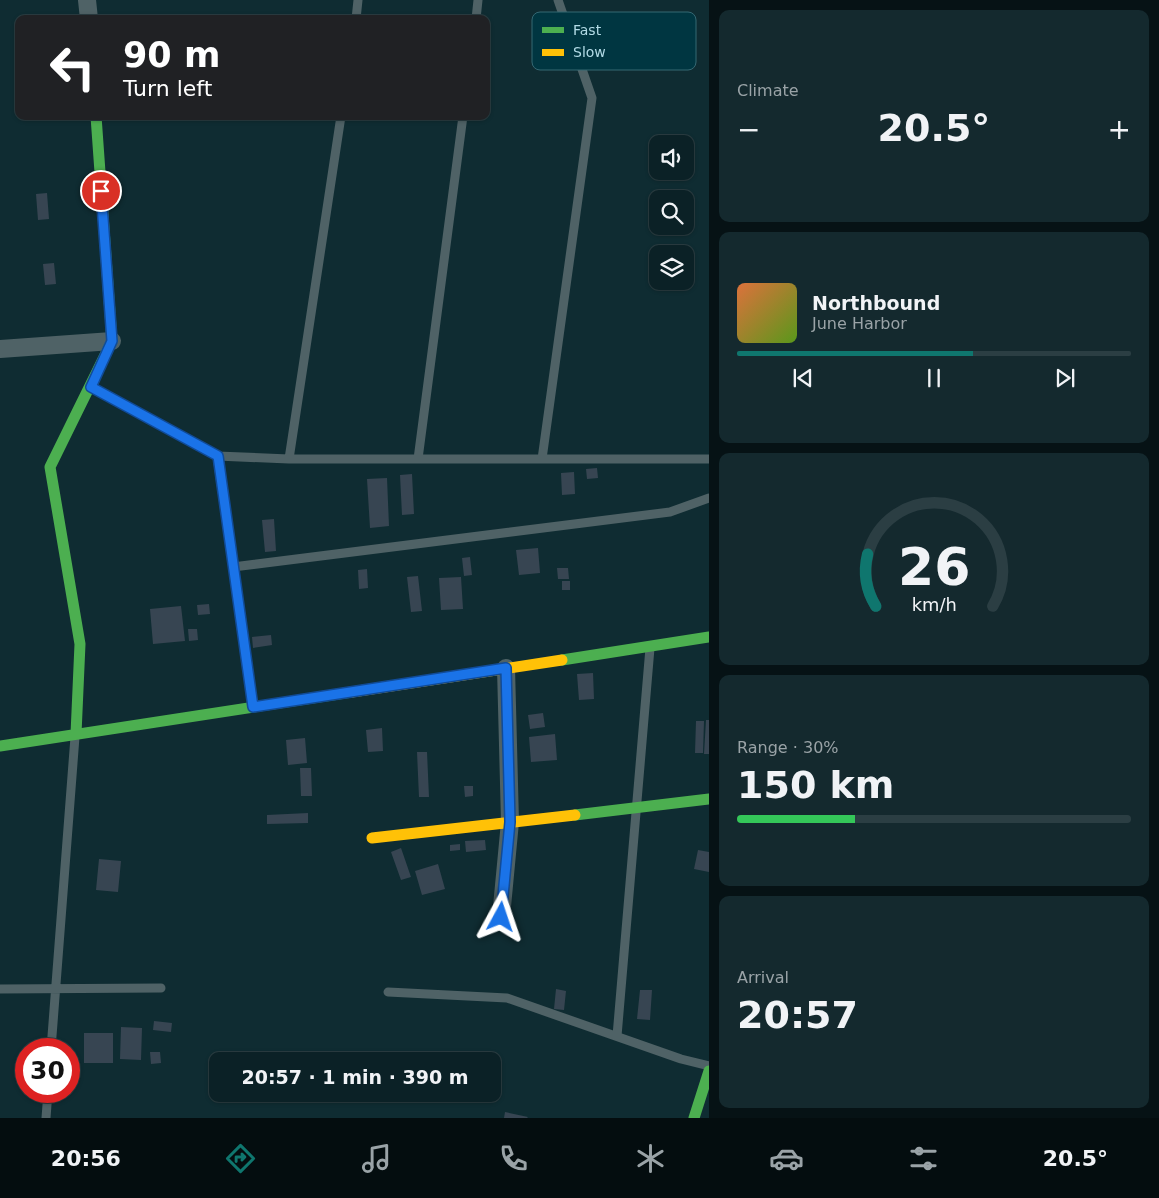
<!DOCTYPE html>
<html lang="en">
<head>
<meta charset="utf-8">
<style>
  body { margin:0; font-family:"DejaVu Sans",sans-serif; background:#14292e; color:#f1f3f6; height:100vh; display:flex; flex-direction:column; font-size:19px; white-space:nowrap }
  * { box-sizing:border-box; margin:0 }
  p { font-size:16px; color:#9aa3a7 }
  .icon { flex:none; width:28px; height:28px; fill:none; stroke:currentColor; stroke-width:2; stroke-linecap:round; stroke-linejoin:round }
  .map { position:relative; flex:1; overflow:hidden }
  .panel { display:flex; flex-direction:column; gap:10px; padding:10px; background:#061215; width:450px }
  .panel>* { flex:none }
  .hud { position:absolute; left:15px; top:15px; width:475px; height:105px; border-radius:10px; box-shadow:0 1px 4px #0004,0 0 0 1px #2b3e43; background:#202124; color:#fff; overflow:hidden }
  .buttons { position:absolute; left:649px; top:135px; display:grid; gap:10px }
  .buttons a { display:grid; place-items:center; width:45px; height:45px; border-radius:10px; background:#0b2126; box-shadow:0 1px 4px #0004,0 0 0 1px #2b3e43; font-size:25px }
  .speed { position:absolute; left:15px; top:1038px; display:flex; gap:10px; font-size:25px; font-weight:700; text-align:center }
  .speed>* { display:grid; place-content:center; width:65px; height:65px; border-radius:50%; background:#0b2126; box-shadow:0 1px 4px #0004,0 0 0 1px #2b3e43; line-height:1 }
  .speed .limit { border:8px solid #d22; background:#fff; color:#111 }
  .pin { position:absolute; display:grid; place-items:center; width:42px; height:42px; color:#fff; margin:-21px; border:2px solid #fff; border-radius:50%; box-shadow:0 1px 5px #0007 }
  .me { position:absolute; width:55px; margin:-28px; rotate:5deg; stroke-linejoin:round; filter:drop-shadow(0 0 4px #0008) }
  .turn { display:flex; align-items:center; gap:18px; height:105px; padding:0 25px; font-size:22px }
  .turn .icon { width:65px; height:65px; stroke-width:2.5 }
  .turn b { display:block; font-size:35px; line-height:42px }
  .big { font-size:38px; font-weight:800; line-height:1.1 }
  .panel .tile { flex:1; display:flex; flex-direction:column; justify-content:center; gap:8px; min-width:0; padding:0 18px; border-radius:10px; background:#14292e }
  .panel .dial { align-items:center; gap:0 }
  .dial svg { height:130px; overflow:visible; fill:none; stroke:#2b3e43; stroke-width:7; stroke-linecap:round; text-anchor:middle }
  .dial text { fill:#f1f3f6; stroke:none }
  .song { display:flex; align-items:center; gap:15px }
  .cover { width:60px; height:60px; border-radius:8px; background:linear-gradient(135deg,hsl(20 70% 55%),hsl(90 70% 35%)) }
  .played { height:5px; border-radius:2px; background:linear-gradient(90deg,#0f766e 60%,#2b3e43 60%) }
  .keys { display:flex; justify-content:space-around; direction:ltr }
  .heat { display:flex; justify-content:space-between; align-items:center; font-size:28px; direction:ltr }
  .charge { height:8px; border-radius:4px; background:linear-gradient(90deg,#34c759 30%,#2b3e43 0) }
  .trip { position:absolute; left:209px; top:1052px; width:292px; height:50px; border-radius:10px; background:#0b2126; box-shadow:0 1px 4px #0004,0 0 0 1px #2b3e43; font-weight:800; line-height:50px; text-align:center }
  .tab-bar { display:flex; height:80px; justify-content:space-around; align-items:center; background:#040d0f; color:#9aa3a7 }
  .tab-bar .icon { width:35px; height:35px }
  .tab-bar .current { color:#0f766e }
  .tab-bar b { font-size:22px; color:#f1f3f6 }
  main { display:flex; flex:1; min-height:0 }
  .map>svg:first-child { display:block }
  .building { fill:#374552 }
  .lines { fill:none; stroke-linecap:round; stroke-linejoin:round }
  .lane { stroke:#4f6266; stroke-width:9 }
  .street { stroke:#4f6266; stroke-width:18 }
  .fast { stroke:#4caf50; stroke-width:11 }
  .slow { stroke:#ffc107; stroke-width:11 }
  .route-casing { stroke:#114b97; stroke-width:12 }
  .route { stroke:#1a73e8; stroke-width:9 }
  .key { fill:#003641; stroke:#356873; stroke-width:1 }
  .key-label { font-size:14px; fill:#b2dbe6 }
</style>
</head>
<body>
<main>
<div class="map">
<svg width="709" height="1118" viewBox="0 0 709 1118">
  <rect width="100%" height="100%" fill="#0f2c32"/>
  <path class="building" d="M47,193L49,219L38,220L36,194Z
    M54,263L56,284L45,285L43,264Z
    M597,468L598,478L587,479L586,469Z
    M574,472L575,494L562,495L561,473Z
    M412,474L414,514L402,515L400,475Z
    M387,478L389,526L370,528L367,479Z
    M274,519L276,551L265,552L262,520Z
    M538,548L540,573L519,575L516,550Z
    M470,557L472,575L464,576L462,558Z
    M557,568H568L569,579H558Z
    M367,569L368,588L359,589L358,570Z
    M418,576L422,611L411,612L407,577Z
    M461,577L463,609L441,610L439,578Z
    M562,581H570V590H562Z
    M209,604L210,614L198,615L197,605Z
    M181,606L185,641L153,644L150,609Z
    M188,629H197L198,640L189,641Z
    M271,635L272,645L253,648L252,637Z
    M593,673L594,699L579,700L577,674Z
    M543,713L545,727L530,729L528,715Z
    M706,720H709V754H704Z
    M696,721H704L703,753H695Z
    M382,728L383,751L368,752L366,730Z
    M555,734L557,760L531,762L529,737Z
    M305,738L307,763L288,765L286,740Z
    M417,752H427L429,797H419Z
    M300,768H311L312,796H301Z
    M464,786H473V796L465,797Z
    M308,813V823L267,824V815Z
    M485,840L486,850L466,852L465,841Z
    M460,844V850L450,851V845Z
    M401,848L411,877L401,880L391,852Z
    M698,850L709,852V872L694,869Z
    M99,859L121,861L118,892L96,890Z
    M438,864L445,889L422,895L415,871Z
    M556,989L566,991L564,1010L554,1009Z
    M640,990H652L650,1020L637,1019Z
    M154,1021L172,1023L171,1032L153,1030Z
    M121,1027L142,1028L141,1060L120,1059Z
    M84,1033H113V1063H84Z
    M150,1052H160L161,1063L151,1064Z
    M505,1112L528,1117L527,1118H504Z"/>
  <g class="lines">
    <path class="lane" d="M356,19L358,0
      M476,19L478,0
      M91,387L217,456L253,707
      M217,456L289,459H709
      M289,459L341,116
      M418,459L463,116
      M542,459L592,98L558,0
      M233,567L670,512L709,498
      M0,989L161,988
      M388,992L507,998L681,1059L709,1066
      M617,1036L650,648
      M51,1049L75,737
      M46,1118L48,1091"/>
    <path class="street" d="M87,0L89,19
      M0,349L112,341
      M501,917L510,822L506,668"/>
    <path class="fast" d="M562,660L709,637
      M76,734L80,644L50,467L112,341L96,116
      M0,746L352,692
      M575,815L709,799
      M694,1118L709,1071"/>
    <path class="slow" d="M352,692L562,660
      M372,838L575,815"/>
  </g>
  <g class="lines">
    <g class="route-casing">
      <path id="route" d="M101,191L112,341L91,387L218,456L253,707L506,668L510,822L501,917"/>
    </g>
    <use href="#route" class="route"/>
  </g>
  <rect x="532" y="12" width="164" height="58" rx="8" class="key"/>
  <rect x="542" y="27" width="22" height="6" fill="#4caf50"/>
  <rect x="542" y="49" width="22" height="7" fill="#ffc107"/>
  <g class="key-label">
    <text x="573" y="35">Fast</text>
    <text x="573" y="57">Slow</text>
  </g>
</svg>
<div class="buttons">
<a><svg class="icon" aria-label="sound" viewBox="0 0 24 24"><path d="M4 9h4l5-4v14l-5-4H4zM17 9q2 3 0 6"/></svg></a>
<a><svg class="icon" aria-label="search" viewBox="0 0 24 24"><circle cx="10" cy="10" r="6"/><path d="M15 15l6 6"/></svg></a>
<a><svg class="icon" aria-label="layers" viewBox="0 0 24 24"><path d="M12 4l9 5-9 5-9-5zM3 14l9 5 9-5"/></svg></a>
</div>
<div class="speed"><div class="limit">30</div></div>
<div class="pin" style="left:101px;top:191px;background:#d93025"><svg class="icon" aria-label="arrive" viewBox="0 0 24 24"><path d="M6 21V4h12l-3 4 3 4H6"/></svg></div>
<svg class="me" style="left:501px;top:917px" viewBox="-20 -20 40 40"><path d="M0-17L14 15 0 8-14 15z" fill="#1a73e8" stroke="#fff" stroke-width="4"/></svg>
<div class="trip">20:57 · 1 min · 390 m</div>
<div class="hud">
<div class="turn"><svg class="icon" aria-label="left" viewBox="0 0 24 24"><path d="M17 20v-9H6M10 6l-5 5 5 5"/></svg><div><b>90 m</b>Turn left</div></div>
</div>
</div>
<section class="panel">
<div class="tile"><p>Climate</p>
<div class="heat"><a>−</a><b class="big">20.5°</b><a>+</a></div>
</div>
<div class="tile">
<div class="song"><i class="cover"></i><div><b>Northbound</b><p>June Harbor</p></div></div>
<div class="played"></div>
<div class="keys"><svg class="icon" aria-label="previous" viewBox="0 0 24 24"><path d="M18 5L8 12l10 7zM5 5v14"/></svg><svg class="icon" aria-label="pause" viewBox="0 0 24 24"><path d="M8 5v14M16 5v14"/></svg><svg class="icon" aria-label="next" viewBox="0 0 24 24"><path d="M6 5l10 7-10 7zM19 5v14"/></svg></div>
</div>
<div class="tile dial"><svg viewBox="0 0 100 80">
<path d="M14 69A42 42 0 1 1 86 69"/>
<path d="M14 69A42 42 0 0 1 9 37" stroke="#0f766e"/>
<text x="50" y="56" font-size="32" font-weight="700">26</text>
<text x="50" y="72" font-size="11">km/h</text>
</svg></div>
<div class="tile"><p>Range · 30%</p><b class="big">150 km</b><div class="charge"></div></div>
<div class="tile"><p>Arrival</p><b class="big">20:57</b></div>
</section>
</main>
<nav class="tab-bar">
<b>20:56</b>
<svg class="icon current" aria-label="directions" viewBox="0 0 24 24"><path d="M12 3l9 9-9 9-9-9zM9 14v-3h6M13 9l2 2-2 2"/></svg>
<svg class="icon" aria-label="music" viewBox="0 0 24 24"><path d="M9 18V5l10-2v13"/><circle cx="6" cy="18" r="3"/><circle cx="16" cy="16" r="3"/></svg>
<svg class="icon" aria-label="phone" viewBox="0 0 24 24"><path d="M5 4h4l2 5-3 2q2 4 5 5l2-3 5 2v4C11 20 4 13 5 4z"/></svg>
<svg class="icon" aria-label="climate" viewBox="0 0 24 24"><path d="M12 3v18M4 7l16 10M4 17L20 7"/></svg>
<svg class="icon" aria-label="car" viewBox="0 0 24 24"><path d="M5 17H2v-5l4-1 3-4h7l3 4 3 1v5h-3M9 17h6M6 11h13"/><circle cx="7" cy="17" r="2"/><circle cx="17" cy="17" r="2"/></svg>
<svg class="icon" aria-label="filters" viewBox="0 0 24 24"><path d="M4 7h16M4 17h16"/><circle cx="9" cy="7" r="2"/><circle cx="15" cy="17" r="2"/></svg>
<b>20.5°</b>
</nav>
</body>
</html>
